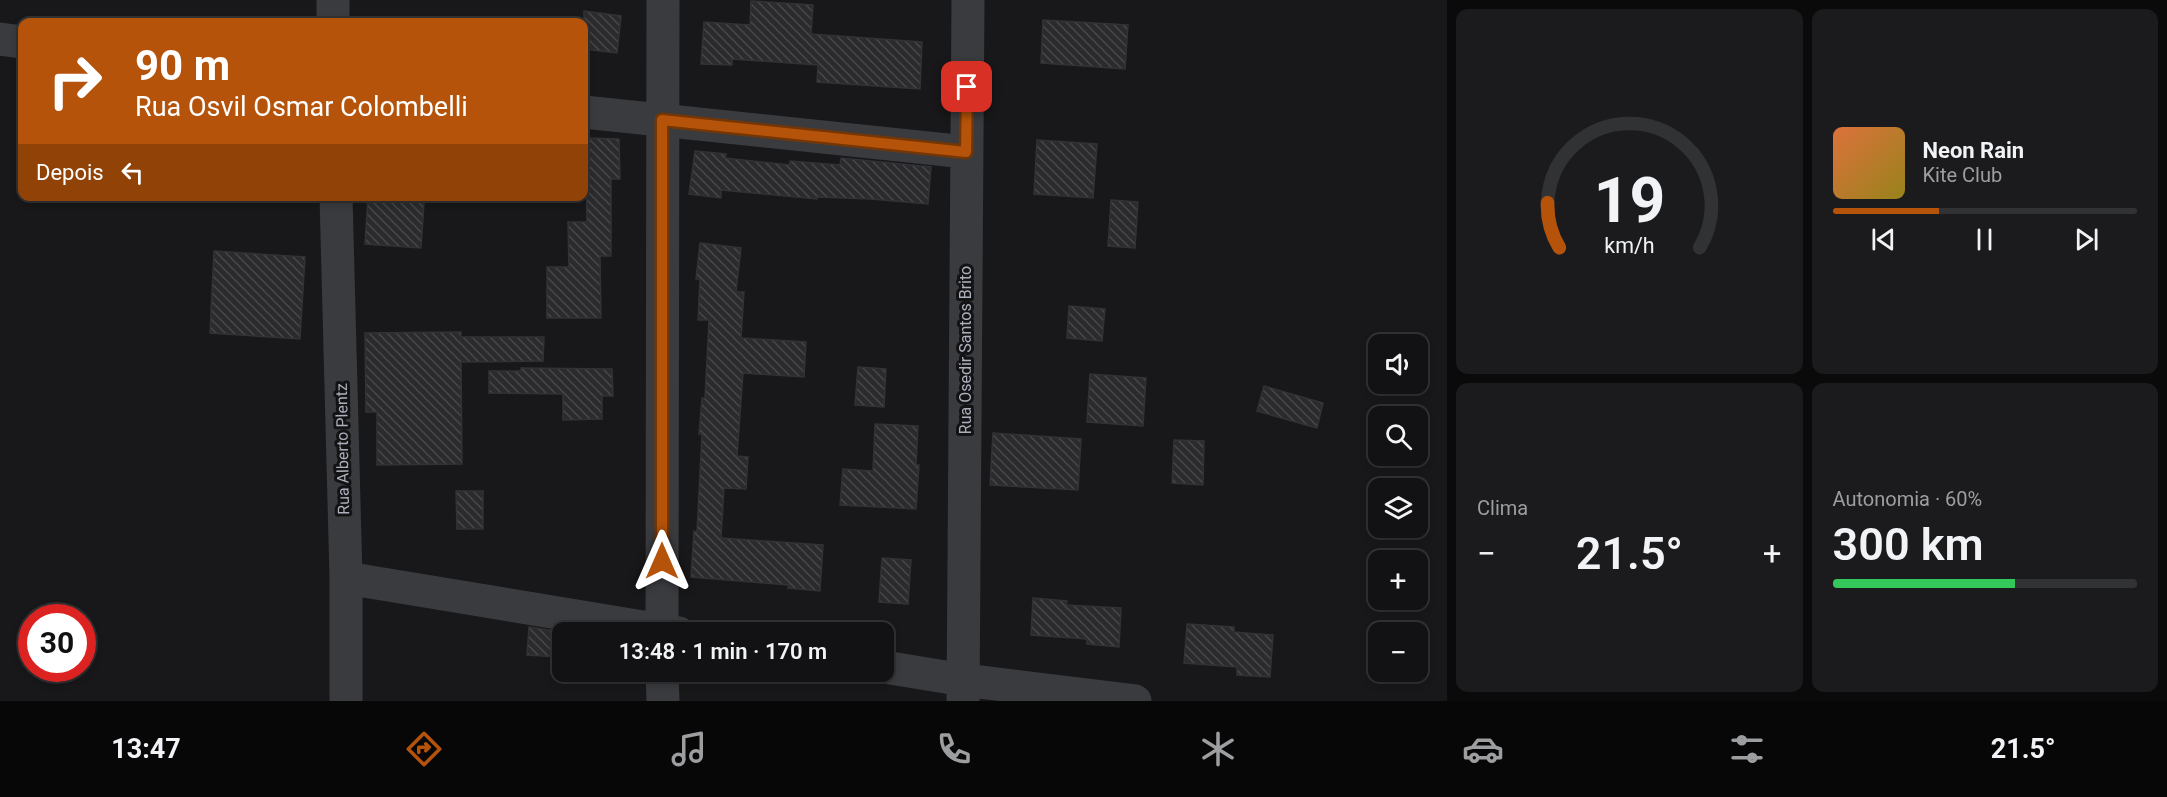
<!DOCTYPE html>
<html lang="pt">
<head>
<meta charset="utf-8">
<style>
  body { margin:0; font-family:Roboto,sans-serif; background:#1b1b1d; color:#f1f3f6; height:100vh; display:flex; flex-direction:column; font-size:22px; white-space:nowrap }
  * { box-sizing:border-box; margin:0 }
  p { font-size:20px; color:#9c9ea0 }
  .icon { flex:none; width:33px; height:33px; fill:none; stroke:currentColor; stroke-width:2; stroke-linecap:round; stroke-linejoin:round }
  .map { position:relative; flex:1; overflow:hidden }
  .drawer { display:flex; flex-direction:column; gap:9px; padding:9px; background:#0a0a0b; width:720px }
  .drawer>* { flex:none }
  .hud { position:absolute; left:18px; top:18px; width:570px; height:183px; border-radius:12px; box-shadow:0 3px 9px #0003,0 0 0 2px #313234; background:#b45309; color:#fff; overflow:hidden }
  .tools { position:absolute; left:1368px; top:334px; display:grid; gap:12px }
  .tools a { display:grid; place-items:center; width:60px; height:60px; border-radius:12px; background:#121214; box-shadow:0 3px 9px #0003,0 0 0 2px #313234; font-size:30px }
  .speed { position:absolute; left:18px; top:604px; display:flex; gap:12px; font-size:30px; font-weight:700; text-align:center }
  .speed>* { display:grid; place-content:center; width:78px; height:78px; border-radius:50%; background:#121214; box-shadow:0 3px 9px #0003,0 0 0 2px #313234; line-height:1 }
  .speed .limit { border:9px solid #d22; background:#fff; color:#111 }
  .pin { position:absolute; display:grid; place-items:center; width:51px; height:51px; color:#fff; margin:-26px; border-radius:12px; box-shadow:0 3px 9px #0006 }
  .me { position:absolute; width:66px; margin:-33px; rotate:0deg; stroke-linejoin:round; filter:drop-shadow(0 0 4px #0008) }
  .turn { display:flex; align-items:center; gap:21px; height:126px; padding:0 18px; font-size:27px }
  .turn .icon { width:78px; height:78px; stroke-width:2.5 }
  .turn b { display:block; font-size:42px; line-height:51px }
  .then { display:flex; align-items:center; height:57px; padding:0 18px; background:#0003; gap:12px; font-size:22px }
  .big { font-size:45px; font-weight:600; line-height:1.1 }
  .drawer .tile { flex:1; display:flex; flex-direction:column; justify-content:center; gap:9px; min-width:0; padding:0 21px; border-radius:12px; background:#1b1b1d }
  .drawer .dial { align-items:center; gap:0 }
  .dial svg { height:156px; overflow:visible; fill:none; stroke:#313234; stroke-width:7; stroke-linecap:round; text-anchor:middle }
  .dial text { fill:#f1f3f6; stroke:none }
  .song { display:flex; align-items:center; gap:18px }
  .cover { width:72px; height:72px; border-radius:9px; background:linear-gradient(135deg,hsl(20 70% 55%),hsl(50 70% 35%)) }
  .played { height:6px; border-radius:3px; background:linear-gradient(90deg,#b45309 35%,#313234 35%) }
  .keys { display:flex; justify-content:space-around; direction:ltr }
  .heat { display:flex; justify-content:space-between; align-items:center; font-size:33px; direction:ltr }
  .charge { height:9px; border-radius:4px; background:linear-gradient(90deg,#34c759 60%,#313234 0) }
  .drawer .tiles { flex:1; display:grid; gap:9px; grid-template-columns:repeat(2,1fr) }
  .trip { position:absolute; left:552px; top:622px; width:342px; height:60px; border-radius:12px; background:#121214; box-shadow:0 3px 9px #0003,0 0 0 2px #313234; font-weight:600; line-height:60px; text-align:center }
  .tab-bar { display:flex; height:96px; justify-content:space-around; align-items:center; background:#070708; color:#9c9ea0 }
  .tab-bar .icon { width:42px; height:42px }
  .tab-bar .current { color:#b45309 }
  .tab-bar b { font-size:27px; color:#f1f3f6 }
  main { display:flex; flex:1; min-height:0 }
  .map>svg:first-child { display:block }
  .building { fill:url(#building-back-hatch); stroke:#323236; stroke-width:1.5 }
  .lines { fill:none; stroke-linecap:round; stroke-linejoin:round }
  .minor { stroke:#393b3f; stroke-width:33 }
  .route-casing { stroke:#753606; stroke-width:15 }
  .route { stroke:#b45309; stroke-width:10 }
  .labels { text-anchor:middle; stroke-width:6; stroke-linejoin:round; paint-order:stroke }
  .street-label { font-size:16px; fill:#abb0ba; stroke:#131316 }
</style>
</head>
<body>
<main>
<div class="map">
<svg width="1447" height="701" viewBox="0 0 1447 701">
  <defs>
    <pattern id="building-back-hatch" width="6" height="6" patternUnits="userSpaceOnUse" patternTransform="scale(1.5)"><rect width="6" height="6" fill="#2b2b2e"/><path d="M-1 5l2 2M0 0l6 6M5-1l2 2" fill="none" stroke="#47474a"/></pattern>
  </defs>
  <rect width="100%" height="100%" fill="#18181a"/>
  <path class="building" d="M751,1L813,5L811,34L922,42L920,89L817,82L818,65L732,59V65L701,64L704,22L750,25Z
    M584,11L621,16L617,53L584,49Z
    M1043,20L1128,25L1125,69L1041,63Z
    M586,138L619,139L620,179H611V256H600L601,318H547V267H569L568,222H587Z
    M1037,140L1097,144L1093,198L1034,194Z
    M695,151L726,154L725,158L790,165V161L840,165L841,158L931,167L928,204L871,199L817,197V199L721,190V198L689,194Z
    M368,198L424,202L421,248L365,244Z
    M1111,200L1138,202L1135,248L1108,246Z
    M700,243L741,248L736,292H744L741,338L806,342L804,377L743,373L737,456L748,457L746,489L724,488L721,538L823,545L820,591L788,588L789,585L691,577L694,531L697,532L702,434H699L702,398H705L709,320H698L700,279H696Z
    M214,251L305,257L300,339L210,333Z
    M1069,306L1105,309L1102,341L1067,338Z
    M461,332V337H544L543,361L461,362L462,464L377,465V412H366L365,333Z
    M858,367L886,369L884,407L855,405Z
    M521,368L612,369L613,396H602V419L563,420V394L489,393V371H521Z
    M1090,374L1146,378L1143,426L1087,422Z
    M1264,386L1323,403L1317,428L1257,411Z
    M875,424L918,426L916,465H919L916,509L840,505L843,469L873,471Z
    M993,433L1081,439L1078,490L990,485Z
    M1174,440L1204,441L1203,485L1172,483Z
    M456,491H483V529H457Z
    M882,558L911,560L908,604L879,602Z
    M1033,598L1067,601L1066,605L1121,608L1119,647L1087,644V639L1031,635Z
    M1187,624L1234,627V632L1273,635L1270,677L1237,675V667L1184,663Z
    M529,627L561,632L559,657L527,655Z"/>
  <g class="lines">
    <path class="minor" d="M333,0V22
      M0,39L22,42
      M584,112L966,152
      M336,196L346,578V701
      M346,578L679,633
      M662,633L663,0
      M884,667L964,680L1135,701
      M662,672L663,701
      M963,701L968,0"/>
  </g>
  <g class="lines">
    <g class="route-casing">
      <path id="route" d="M662,561V120L966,152L967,87"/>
    </g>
    <use href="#route" class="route"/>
  </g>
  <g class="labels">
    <g class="street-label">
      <text transform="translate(965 350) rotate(-90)" y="6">Rua Osedir Santos Brito</text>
      <text transform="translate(342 449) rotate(-91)" y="6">Rua Alberto Plentz</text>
    </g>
  </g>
</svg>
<div class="tools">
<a><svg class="icon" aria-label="sound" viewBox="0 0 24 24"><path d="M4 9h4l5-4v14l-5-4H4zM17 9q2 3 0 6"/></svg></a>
<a><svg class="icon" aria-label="search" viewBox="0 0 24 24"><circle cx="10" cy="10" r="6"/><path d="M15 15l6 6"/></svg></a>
<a><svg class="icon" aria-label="layers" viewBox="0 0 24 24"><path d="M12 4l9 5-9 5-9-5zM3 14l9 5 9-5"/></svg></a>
<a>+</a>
<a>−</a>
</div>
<div class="speed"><div class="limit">30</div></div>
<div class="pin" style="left:967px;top:87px;background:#d93025"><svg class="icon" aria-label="arrive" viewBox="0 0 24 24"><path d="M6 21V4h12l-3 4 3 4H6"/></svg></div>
<svg class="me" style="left:662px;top:561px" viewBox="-20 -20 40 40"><path d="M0-17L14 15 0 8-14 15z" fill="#b45309" stroke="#fff" stroke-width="4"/></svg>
<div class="trip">13:48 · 1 min · 170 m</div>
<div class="hud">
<div class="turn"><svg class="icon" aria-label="right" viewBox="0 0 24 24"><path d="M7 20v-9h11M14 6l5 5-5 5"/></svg><div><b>90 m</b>Rua Osvil Osmar Colombelli</div></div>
<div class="then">Depois<svg class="icon" aria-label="left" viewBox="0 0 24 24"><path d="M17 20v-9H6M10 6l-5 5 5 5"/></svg></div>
</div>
</div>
<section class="drawer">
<div class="tiles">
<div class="tile dial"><svg viewBox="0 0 100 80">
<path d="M14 69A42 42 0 1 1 86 69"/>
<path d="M14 69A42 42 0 0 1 8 46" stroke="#b45309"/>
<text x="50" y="56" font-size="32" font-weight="700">19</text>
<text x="50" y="72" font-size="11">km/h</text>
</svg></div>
<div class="tile">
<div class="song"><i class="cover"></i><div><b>Neon Rain</b><p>Kite Club</p></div></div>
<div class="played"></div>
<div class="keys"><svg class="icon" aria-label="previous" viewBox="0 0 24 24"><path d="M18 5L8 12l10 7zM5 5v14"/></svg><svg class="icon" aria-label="pause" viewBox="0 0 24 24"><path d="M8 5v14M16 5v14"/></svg><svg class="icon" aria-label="next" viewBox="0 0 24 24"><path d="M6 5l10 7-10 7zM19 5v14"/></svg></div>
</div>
<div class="tile"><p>Clima</p>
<div class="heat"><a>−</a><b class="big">21.5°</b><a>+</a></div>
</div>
<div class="tile"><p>Autonomia · 60%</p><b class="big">300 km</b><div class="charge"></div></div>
</div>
</section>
</main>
<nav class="tab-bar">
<b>13:47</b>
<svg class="icon current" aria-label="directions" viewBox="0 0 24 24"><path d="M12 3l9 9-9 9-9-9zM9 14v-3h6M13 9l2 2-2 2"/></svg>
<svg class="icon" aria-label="music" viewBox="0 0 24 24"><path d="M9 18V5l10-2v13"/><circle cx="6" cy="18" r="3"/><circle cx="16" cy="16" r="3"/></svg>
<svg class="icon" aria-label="phone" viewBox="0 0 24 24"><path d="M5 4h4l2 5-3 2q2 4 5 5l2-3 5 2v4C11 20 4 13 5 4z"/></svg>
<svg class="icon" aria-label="climate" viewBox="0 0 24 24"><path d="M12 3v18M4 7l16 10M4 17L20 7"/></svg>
<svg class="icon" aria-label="car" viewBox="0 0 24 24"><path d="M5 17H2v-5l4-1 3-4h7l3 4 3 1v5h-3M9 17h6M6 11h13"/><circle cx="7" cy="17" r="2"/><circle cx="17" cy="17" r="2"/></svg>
<svg class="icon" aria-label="filters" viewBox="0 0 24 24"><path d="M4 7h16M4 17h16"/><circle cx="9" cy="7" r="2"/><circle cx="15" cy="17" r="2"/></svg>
<b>21.5°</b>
</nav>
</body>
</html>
